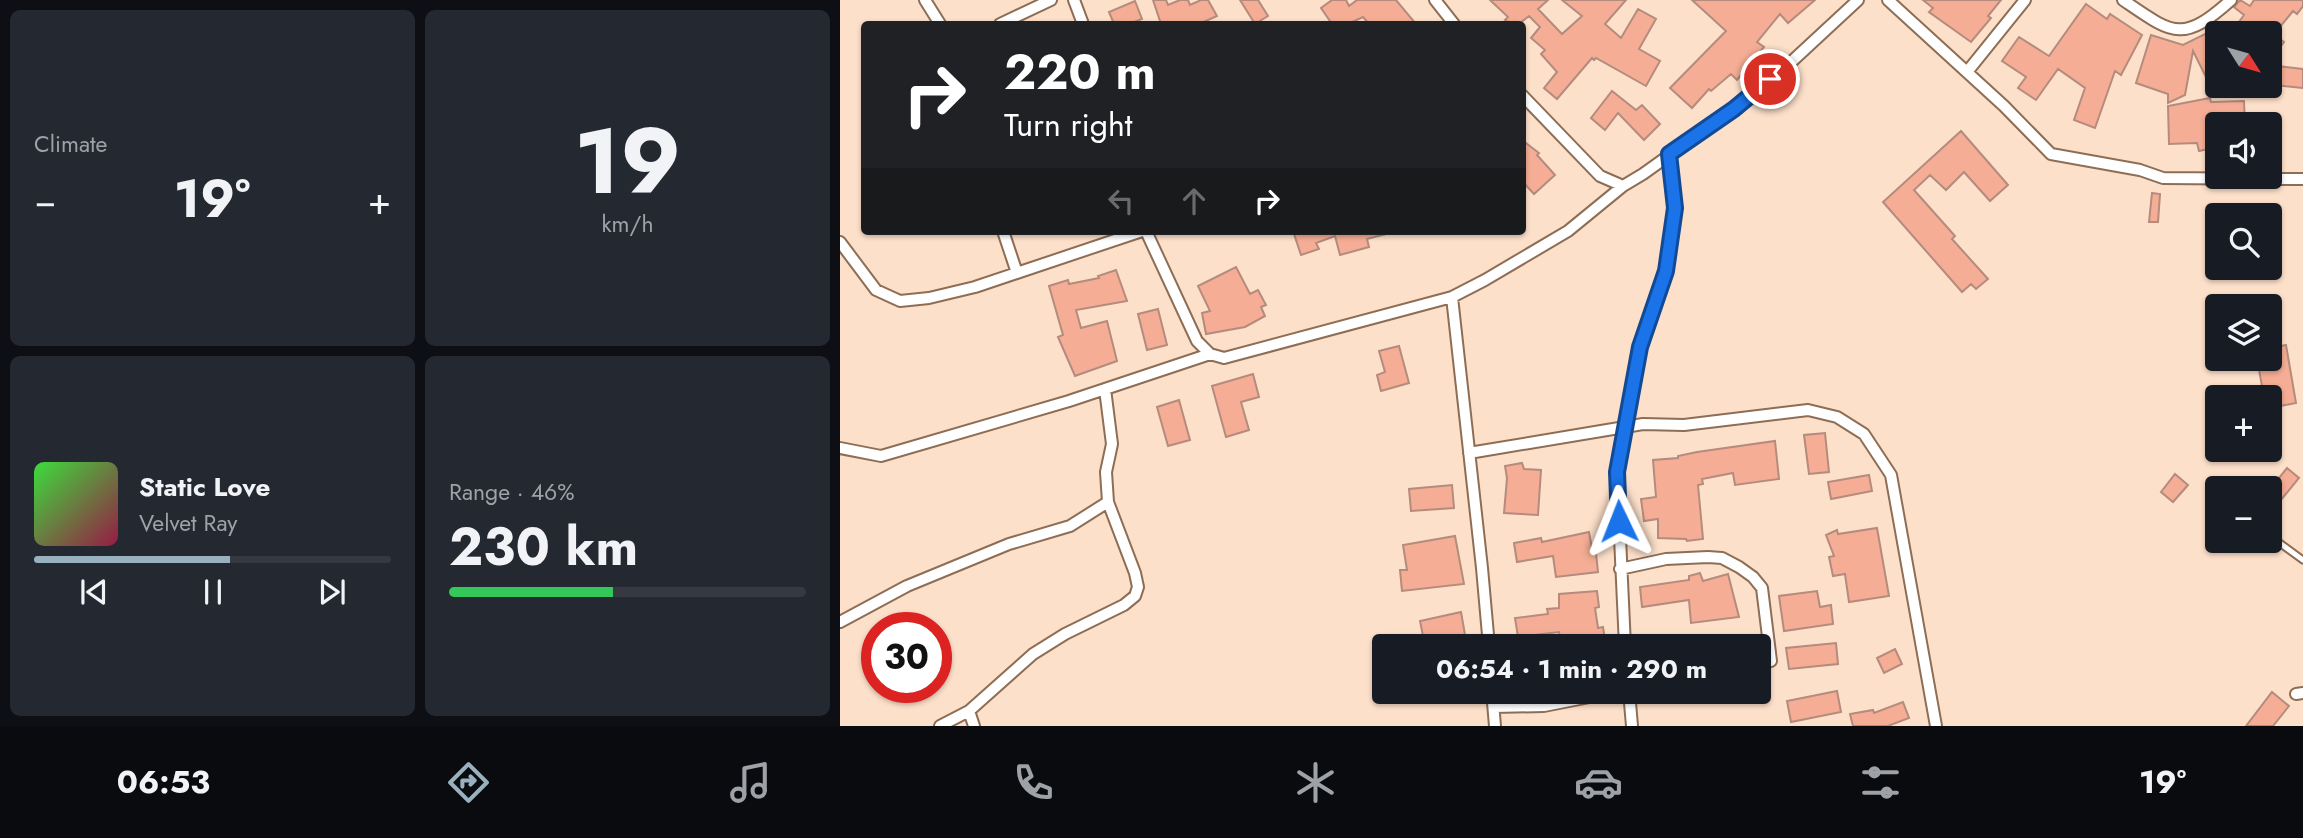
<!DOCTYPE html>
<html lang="en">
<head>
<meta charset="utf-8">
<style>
  body { margin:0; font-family:Jost,sans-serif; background:#242831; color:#f1f3f6; height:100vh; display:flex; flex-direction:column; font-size:26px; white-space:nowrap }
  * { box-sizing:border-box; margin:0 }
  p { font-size:23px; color:#9ea1a6 }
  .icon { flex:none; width:38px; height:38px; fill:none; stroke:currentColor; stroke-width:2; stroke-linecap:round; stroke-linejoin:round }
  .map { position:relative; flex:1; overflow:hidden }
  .sheet { display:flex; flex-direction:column; gap:10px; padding:10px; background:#0d0f14; width:840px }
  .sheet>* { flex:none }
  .top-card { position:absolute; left:21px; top:21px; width:665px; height:214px; border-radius:7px; box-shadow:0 2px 5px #0004; background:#202124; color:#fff; overflow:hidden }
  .needle { width:46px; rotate:127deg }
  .fabs { position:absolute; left:1365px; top:21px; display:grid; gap:14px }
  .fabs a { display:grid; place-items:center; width:77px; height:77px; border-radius:7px; background:#171b24; box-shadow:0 2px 5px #0004; font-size:35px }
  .speed { position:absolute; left:21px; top:612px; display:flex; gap:14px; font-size:35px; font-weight:700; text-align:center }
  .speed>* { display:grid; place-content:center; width:91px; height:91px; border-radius:50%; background:#171b24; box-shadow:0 2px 5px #0004; line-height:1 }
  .speed .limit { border:10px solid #d22; background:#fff; color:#111 }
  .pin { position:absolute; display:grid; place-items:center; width:60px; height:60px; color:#fff; margin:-30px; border:4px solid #fff; border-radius:50%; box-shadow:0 2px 7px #0007 }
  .me { position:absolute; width:77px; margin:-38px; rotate:358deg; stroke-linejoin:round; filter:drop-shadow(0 0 5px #0008) }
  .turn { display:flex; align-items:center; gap:24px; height:147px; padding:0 28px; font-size:32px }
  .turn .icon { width:91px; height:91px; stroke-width:2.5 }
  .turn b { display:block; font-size:49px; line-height:60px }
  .lanes { display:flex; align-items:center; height:66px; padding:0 28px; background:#0003; justify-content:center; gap:35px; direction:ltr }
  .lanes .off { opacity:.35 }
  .big { font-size:52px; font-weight:700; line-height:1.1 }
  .sheet .widget { flex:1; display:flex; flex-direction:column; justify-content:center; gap:10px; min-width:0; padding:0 24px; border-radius:10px; background:#242831 }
  .sheet .dial { align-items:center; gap:0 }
  .dial b { font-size:91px; line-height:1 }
  .song { display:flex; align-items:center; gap:21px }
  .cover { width:84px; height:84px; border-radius:10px; background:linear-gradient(135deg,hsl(120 70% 55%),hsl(340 70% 35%)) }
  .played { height:7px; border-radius:4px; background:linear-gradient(90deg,#99b0bf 55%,#363941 55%) }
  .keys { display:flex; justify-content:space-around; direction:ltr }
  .heat { display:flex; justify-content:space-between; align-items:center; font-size:38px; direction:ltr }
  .charge { height:10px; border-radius:5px; background:linear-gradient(90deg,#34c759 46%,#363941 0) }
  .sheet .tiles { flex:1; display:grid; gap:10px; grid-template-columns:repeat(2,1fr) }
  .trip { position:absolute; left:532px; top:634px; width:399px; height:70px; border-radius:7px; background:#171b24; box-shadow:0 2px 5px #0004; font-weight:700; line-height:70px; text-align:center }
  .menu { display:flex; height:112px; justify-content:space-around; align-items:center; background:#090b0e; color:#9ea1a6 }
  .menu .icon { width:49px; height:49px }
  .menu .active { color:#99b0bf }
  .menu b { font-size:32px; color:#f1f3f6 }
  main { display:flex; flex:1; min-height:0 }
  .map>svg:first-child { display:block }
  .building { fill:#f5ad95; stroke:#b48b7d; stroke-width:2 }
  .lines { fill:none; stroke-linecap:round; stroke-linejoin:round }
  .service-casing { stroke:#8e6d55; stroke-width:9 }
  .minor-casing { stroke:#8e6d55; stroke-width:14 }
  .service { stroke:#fff; stroke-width:5 }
  .minor { stroke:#fff; stroke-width:10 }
  .route-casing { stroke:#114b97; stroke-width:18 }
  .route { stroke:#1a73e8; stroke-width:12 }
</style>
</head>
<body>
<main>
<section class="sheet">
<div class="tiles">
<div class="widget"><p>Climate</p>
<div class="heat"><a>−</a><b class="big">19°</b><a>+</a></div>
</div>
<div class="widget dial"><b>19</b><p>km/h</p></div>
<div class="widget">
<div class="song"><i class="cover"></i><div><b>Static Love</b><p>Velvet Ray</p></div></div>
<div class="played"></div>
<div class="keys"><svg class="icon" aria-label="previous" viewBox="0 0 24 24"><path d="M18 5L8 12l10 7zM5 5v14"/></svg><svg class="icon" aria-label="pause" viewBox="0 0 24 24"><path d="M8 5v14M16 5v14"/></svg><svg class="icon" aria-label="next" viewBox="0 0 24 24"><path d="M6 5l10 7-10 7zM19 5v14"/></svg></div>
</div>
<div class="widget"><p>Range · 46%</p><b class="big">230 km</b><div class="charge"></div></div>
</div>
</section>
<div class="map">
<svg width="1463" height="726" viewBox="0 0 1463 726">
  <rect width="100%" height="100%" fill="#fde0ca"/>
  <path class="building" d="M313,0H326L328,5L340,0H348L350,5L361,0H368L377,16L359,24H321Z
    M400,0H418L428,16L415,24Z
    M492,0H506L509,6L517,0H556L576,24H529L523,17L508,24H492L481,8Z
    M650,0H708L698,9L722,34L742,16L722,0H786L765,24L781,38L798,9L816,19L799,49L820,61L806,86L756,58L754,60L752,58L717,99L704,88L717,72L701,54L705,50L691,38L700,27L689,16L679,24H670L665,20L668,17Z
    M852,0H975L948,23L940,14L917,42L924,47L897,80L891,74L871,91L869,89L852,108L830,88L886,31Z
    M1083,0H1161L1148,16L1151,18L1131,42L1089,12L1093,8Z
    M1400,0L1410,6L1414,0H1463V6L1457,14L1453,11L1435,33H1432L1444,42L1430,61V33H1391L1404,15L1394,7Z
    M295,1L302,19L289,24H274L269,12Z
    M1246,4L1267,19L1270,14L1302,35L1281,75L1275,71L1255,128L1234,120L1245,88L1218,69L1196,100L1178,88L1186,77L1162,61L1179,37L1209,56Z
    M1371,31L1377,44V78L1369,83L1353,51L1345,95L1328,103V94L1296,83L1311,35L1343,45Z
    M1438,66L1463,69V88L1435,85Z
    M772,91L796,110L802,105L820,124L804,140L778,113L765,130L751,118Z
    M1370,98L1371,102L1404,101L1405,124H1375L1377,147L1359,151L1357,143L1329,144L1328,106Z
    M1121,131L1168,185L1150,201L1124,172L1106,190L1090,175L1074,190L1115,236L1112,239L1148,279L1136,289L1131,284L1122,292L1043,202Z
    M682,140L699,153L697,155L715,175L694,194L682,181Z
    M1312,193L1320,194L1318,222H1309Z
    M453,231H545L546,234L527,239L529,247L500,255L495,236L476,243L479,249L461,255Z
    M396,267L410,294L418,290L426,305L421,307L425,316L405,327L366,334L362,313L370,311L358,286Z
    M276,270L287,301L236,310L241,328L267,321L277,361L235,376L218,337L223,335L209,286L228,280L229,284L259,278L258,276Z
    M318,309L327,345L307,350L298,314Z
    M1446,345L1456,403L1430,408V397H1424L1417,359H1430V348Z
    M559,346L569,383L541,391L537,375L545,372L539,351Z
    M413,374L419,397L401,402L409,430L386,437L372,386Z
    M339,400L350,440L328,446L317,407Z
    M985,433L989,472L969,474L964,435Z
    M935,441L939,479L895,485L893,473L862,479L863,484L858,485L863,539L847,541L846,539L818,538V519L804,521L801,499L816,497L813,460L838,458V456L857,452Z
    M682,463L684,469L701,470L698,515L664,513L667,478L665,466Z
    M1447,468L1459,478L1441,500L1430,492V489Z
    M1335,474L1348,485L1333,502L1321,492Z
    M1029,475L1032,491L991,499L988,482Z
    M612,485L614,508L571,511L569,489Z
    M1037,528L1049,596L1009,602L1005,574L993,576L989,557L994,556L986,535L997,530L998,534Z
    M749,532L753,554L756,553L758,572L716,577L713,556L677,562L674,543L701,538L702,542Z
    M615,536L624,584L562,591L560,570H567L563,545Z
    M860,573L863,581L888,574L899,617L851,623L849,600L802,607L800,587L849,580V576Z
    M757,591L759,607L755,608L758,628L763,627L766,646H721L719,632L678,637L675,618L708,614L707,609L719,608V594Z
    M977,591L980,607L991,605L993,624L944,631L939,596Z
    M621,612L627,646H585L580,621Z
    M996,643L998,664L949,669L946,648Z
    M1055,649L1062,664L1044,673L1037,658Z
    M997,691L1001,712L951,722L947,701Z
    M1432,692L1449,706L1433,726H1406Z
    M1063,702L1069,718L1048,726H1013L1010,714L1033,710L1034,713Z"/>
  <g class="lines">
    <g class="service-casing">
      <path id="service" d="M1430,536L1463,560"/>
    </g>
    <g class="minor-casing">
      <path id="minor" d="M85,0L100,24
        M234,0L243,24
        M595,0L614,24
        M1048,0L1164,106L1211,154L1300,170L1323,178L1463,179
        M1283,0C1333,34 1342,44 1391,0
        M160,24L211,0
        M1127,72L1185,0
        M682,95L760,176L783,186
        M163,231L177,273
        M306,231L357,341L370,354L384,358L612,297L645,280L728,231L783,186L803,174L894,109L949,64L1018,0
        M0,242L36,290L60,301L89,298L135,287L302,231
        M612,297L642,568L649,646
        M0,448L41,456L229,401L370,354
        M629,453L803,424L844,425L968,410L997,417L1024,434L1051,475L1096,726
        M780,569L826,559L868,557L882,558L899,567L913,577L922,588L931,661
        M0,622L67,586L169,544L230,526L268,502
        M785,646L777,472L800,347L826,271L835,208L829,154
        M652,691L655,726
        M789,691L792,726
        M1456,694L1463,693
        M654,707L704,706L780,691
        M129,711L134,726
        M100,726L129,711L193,654L225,634L284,605L295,596L298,587L295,573L268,502L266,472L272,444L265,389"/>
    </g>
    <use href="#service" class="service"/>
    <use href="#minor" class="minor"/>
  </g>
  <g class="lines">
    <g class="route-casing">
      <path id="route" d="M779,521L777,472L800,347L826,271L835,208L829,154L894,109L930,79"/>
    </g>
    <use href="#route" class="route"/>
  </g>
</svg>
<div class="fabs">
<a><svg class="needle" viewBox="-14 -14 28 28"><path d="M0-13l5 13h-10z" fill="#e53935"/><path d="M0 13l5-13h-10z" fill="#9ea1a6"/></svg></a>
<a><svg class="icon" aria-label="sound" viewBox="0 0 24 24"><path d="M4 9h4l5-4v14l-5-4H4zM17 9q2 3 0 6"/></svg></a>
<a><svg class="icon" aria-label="search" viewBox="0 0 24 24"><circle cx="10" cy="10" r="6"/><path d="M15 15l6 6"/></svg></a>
<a><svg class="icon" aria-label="layers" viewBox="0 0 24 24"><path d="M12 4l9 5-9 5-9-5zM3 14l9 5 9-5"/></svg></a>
<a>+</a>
<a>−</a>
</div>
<div class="speed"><div class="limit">30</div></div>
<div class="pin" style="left:930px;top:79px;background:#d93025"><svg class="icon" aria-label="arrive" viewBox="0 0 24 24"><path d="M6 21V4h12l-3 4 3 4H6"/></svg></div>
<svg class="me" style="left:779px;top:521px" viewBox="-20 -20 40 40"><path d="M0-17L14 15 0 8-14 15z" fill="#1a73e8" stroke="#fff" stroke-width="4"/></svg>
<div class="trip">06:54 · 1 min · 290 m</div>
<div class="top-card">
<div class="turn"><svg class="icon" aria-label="right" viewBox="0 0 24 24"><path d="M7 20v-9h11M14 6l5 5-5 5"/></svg><div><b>220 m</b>Turn right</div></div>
<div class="lanes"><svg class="icon off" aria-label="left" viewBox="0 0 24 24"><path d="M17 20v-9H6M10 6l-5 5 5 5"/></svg><svg class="icon off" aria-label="ahead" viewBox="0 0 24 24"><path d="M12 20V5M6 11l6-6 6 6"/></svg><svg class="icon" aria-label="right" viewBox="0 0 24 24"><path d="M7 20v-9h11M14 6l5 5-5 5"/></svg></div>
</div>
</div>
</main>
<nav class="menu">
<b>06:53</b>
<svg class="icon active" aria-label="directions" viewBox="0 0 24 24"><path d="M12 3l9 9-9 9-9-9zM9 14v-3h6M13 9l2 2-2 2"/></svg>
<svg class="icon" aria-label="music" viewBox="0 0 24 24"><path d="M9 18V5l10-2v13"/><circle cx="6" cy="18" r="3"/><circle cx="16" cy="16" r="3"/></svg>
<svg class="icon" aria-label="phone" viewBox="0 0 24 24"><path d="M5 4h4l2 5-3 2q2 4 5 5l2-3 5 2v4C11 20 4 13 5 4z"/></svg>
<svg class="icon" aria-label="climate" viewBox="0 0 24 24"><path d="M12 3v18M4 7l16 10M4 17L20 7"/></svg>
<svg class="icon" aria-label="car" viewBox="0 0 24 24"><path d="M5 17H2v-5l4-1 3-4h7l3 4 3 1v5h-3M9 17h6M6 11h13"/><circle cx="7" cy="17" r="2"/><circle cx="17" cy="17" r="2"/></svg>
<svg class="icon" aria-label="filters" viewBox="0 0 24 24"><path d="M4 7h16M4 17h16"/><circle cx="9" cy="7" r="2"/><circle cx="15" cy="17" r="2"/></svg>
<b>19°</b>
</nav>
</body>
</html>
